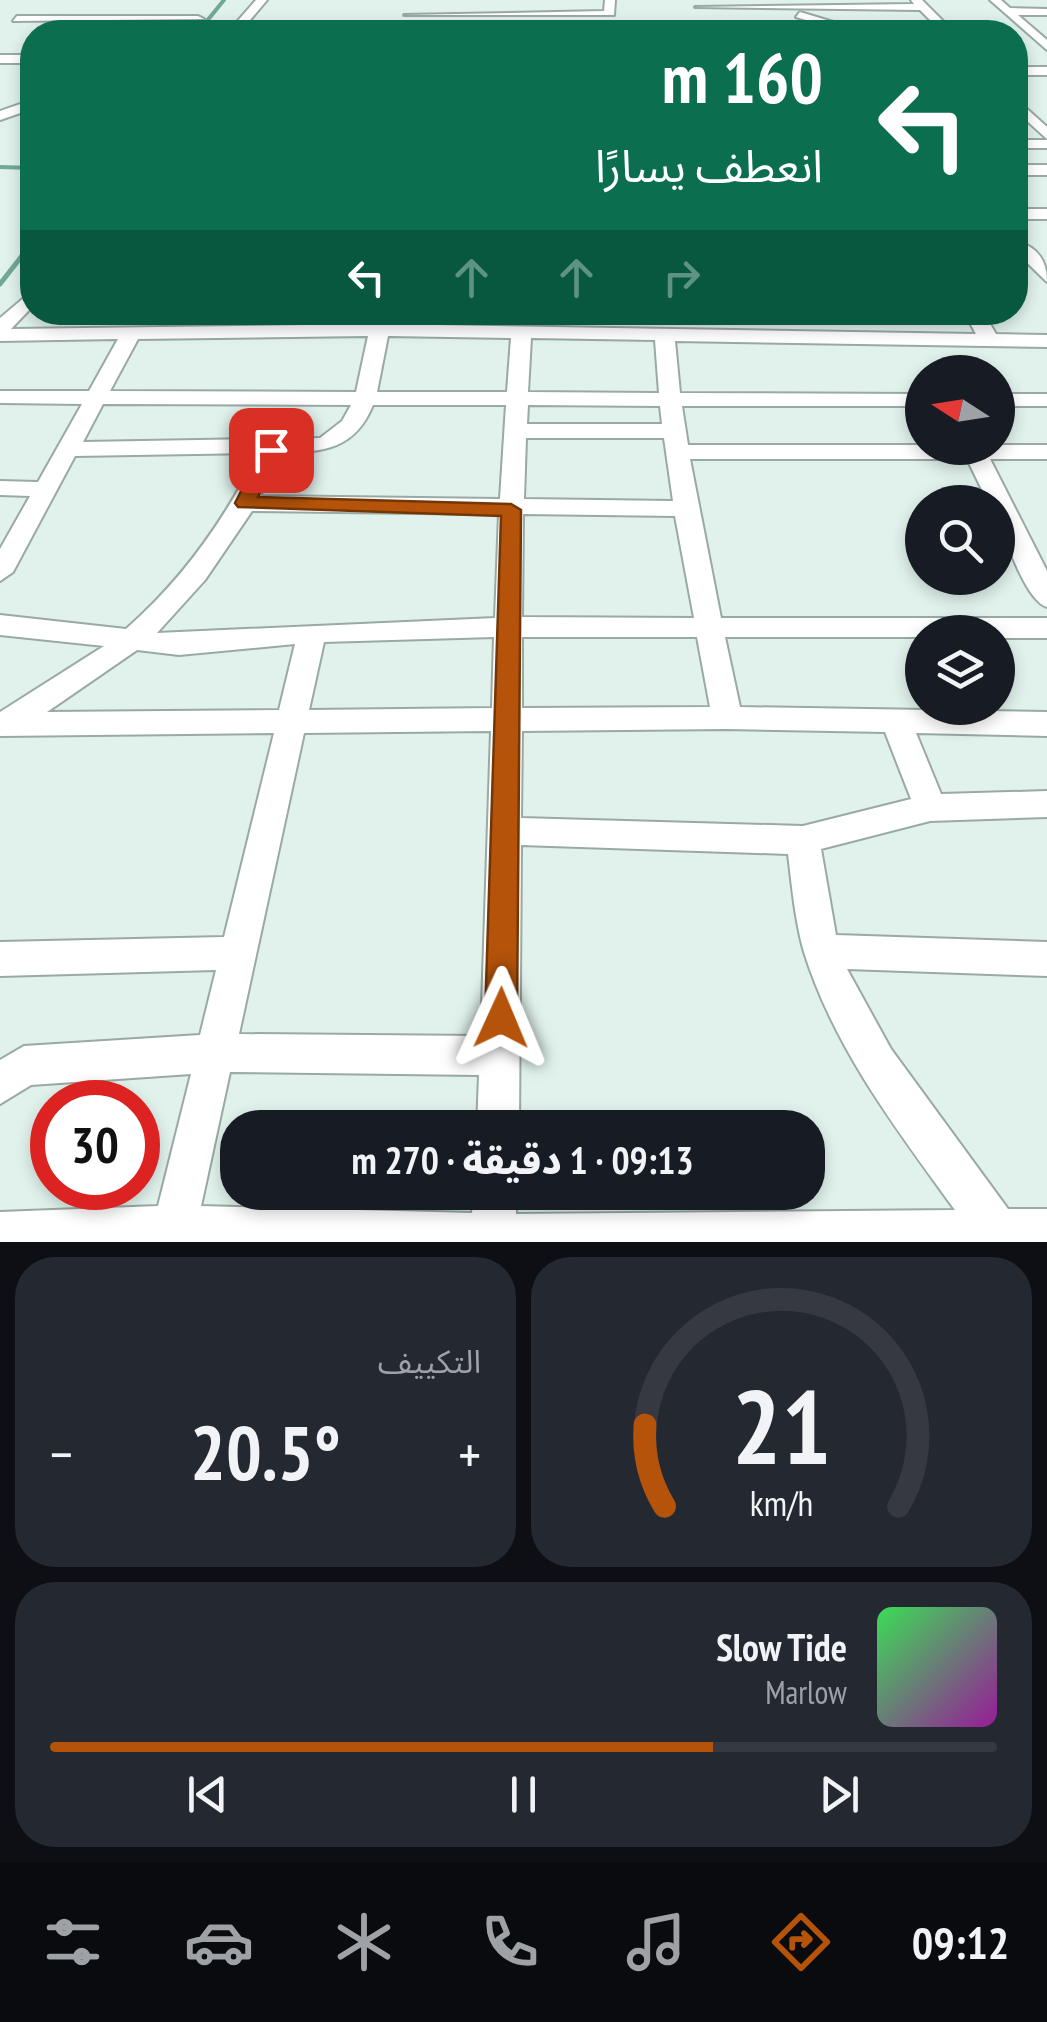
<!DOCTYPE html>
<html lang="ar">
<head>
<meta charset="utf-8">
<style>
  body { margin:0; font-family:"PT Sans Narrow","Noto Sans Arabic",sans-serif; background:#242831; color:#f1f3f6; direction:rtl; height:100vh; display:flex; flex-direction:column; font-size:38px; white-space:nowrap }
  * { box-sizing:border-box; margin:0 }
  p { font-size:32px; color:#9ea1a6 }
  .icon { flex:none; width:55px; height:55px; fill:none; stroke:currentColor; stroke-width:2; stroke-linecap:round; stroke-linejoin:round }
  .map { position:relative; height:1242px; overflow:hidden; direction:ltr }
  .drawer { display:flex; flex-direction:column; gap:15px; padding:15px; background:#0d0f14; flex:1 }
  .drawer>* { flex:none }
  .top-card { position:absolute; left:20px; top:20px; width:1008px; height:305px; border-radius:40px; box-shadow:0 5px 15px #0003; direction:rtl; background:#0b6e4f; color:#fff; overflow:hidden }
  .needle { width:65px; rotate:282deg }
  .tools { position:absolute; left:905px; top:355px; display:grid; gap:20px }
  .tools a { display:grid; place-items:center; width:110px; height:110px; border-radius:50%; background:#171b24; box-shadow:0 5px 15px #0003; font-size:50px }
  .speed { position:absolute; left:30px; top:1080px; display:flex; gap:20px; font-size:50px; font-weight:700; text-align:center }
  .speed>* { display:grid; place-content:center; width:130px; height:130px; border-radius:50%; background:#171b24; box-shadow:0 5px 15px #0003; line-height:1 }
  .speed .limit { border:15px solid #d22; background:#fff; color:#111 }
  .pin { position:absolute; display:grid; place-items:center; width:85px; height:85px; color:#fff; margin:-42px; border-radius:20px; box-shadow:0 5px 15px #0006 }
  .me { position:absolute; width:110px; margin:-55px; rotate:1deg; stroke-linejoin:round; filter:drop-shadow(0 0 8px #0008) }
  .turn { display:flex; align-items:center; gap:35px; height:210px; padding:0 40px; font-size:45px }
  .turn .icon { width:130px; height:130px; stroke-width:2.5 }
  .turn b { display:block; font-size:70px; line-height:85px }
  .lanes { display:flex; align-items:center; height:95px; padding:0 40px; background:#0003; justify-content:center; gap:50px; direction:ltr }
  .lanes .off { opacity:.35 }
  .big { font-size:75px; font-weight:800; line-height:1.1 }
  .drawer .widget { flex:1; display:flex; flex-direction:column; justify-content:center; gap:15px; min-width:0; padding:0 35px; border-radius:40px; background:#242831 }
  .drawer .dial { align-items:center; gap:0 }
  .dial svg { height:260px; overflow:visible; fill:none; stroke:#363941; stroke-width:7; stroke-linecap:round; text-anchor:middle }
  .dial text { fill:#f1f3f6; stroke:none }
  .song { display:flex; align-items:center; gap:30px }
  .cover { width:120px; height:120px; border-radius:15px; background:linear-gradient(135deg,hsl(130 70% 55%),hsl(300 70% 35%)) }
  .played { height:10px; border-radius:5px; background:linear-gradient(90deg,#b45309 70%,#363941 70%) }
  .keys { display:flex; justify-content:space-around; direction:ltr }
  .heat { display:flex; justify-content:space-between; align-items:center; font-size:55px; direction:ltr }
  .drawer .tiles { flex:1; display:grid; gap:15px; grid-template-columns:1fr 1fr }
  .widget:last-child { grid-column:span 2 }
  .trip { position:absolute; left:220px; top:1110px; width:605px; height:100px; border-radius:40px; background:#171b24; box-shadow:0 5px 15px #0003; font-weight:800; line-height:100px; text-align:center; direction:rtl }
  .menu { display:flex; height:160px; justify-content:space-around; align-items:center; background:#090b0e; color:#9ea1a6 }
  .menu .icon { width:70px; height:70px }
  .menu .selected { color:#b45309 }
  .menu b { font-size:45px; color:#f1f3f6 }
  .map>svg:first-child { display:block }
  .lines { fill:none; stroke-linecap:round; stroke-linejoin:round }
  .stream-far1 { stroke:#74a896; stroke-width:4 }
  .stream { stroke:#74a896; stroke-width:5 }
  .minor-casing { stroke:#99a9a3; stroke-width:4 }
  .minor { fill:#fff; fill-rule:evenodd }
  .route { fill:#b45309; stroke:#753606; stroke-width:2.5 }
</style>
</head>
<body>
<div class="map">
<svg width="1047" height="1242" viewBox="0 0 1047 1242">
  <rect width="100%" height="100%" fill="#e1f2ec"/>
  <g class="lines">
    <path class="stream-far1" d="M198,32L224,0
      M0,167L32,168"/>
    <path class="stream" d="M0,284L32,243"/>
    <g class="minor-casing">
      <path id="minor" d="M256,0H267L240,32H228Z
        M605,0H615L614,15H404L604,11Z
        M911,0H922L954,32H942L920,10L695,7L914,4Z
        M990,0H1001L1010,8L1047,9V15H1018L1047,40V50Z
        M800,12L860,30L862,32H845L796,17Z
        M17,16H198L204,19L13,21Z
        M0,55H32V63H0Z
        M1015,67H1047V75H1015Z
        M1015,98L1047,127V139L1015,110Z
        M32,100V109L0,120V111Z
        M1015,140H1047V148H1015Z
        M1015,165H1047V175H1015Z
        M1015,209H1047V219H1015Z
        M1015,241C1037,246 1047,260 1047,282L1015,251Z
        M32,291V307L11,329L379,324L976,334L964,312H983L996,334L1047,335V347L675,341L680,393L922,394V406H682L688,445H1047V459H990L1047,571V607C1025,601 998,525 998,502H988L967,459H690L721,618H1047V638H998V632H922V637H725L740,707L1047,712V736L916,733L941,794L1047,791V817L930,821L821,849L836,935L1047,942V976L847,969L891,1049L1008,1209H1047V1242H0V1212L158,1206L191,1074L31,1085L0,1104V1060L24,1046L200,1035L216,970L0,976V942L224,937L274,733L0,736V712L104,646L0,635V615L126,629C183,579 224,521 258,453L75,456L13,572L0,581V549L30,496L0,495V481L38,482L82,404L0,403V391H89L118,339L0,341V318ZM368,336L356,392L110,391L138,339ZM388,336L511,338L507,392H377ZM531,338L655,340L659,393L528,392ZM103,404L351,405L342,421L320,438L83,442ZM373,405H506L500,499L260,496L281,453C324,452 355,449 373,405ZM528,405L660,406L662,424H527ZM526,438H664L673,501L524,499ZM252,511L499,514L495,618L157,633L205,580ZM523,514L675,516L694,618L522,617ZM494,637L492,708L309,710L324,642ZM522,637H697L710,707L522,708ZM295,644L279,710L47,712L137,650L179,655ZM727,729L885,732L911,799L803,826L521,818L522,731ZM491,731L481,1036L239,1034L304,733ZM521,845L788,854C792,886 795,921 804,952C834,1048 897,1130 955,1210L516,1214V1192H474L472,1213L201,1206L230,1072L479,1075L477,1128H519Z
        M998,394H1047V406H998Z"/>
    </g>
    <use href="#minor" class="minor"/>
  </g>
  <path class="route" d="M264,446L280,450L258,497L511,504L521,510L517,1018L512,1029L501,1034L490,1029L485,1018L501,516L238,507L235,503Z"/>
</svg>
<div class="tools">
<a><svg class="needle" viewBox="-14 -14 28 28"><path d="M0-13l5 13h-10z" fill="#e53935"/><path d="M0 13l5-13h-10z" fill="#9ea1a6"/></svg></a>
<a><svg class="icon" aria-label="search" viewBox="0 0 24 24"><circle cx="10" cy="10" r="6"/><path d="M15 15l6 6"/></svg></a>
<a><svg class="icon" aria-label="layers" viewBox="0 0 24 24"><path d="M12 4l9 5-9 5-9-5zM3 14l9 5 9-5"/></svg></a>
</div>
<div class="speed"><div class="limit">30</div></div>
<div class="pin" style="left:271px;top:450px;background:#d93025"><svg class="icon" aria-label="arrive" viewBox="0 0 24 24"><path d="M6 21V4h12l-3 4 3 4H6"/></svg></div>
<svg class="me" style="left:501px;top:1018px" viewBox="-20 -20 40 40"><path d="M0-17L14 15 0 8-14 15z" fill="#b45309" stroke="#fff" stroke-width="4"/></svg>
<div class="trip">09:13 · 1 دقيقة · 270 m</div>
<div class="top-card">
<div class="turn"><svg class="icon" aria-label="left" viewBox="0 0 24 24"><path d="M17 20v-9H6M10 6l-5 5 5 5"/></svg><div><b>160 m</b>انعطف يسارًا</div></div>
<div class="lanes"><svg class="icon" aria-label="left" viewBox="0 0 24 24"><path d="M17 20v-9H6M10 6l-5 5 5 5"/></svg><svg class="icon off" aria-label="ahead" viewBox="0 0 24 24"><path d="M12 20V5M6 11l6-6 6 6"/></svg><svg class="icon off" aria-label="ahead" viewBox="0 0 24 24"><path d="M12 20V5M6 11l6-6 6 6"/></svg><svg class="icon off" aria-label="right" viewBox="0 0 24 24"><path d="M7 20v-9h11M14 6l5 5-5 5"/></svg></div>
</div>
</div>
<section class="drawer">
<div class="tiles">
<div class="widget dial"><svg viewBox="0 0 100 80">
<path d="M14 69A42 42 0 1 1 86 69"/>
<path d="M14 69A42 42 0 0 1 8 44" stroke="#b45309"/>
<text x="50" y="56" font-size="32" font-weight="700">21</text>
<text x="50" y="72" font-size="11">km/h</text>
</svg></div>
<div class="widget"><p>التكييف</p>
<div class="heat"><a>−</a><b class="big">20.5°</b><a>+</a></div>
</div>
<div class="widget">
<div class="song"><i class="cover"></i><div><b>Slow Tide</b><p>Marlow</p></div></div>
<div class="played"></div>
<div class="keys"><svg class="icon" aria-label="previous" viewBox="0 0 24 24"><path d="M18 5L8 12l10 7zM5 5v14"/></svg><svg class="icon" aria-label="pause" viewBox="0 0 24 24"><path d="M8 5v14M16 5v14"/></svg><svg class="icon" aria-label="next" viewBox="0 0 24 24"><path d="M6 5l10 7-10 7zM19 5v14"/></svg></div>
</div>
</div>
</section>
<nav class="menu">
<b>09:12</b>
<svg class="icon selected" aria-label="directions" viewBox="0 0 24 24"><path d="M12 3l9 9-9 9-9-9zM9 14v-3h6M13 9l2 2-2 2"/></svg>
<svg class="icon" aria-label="music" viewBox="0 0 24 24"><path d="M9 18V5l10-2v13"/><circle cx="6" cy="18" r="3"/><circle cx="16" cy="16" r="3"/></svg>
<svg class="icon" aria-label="phone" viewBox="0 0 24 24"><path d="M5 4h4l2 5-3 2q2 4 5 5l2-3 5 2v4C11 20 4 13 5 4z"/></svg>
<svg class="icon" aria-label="climate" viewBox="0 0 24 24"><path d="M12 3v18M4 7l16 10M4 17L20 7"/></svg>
<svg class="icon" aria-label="car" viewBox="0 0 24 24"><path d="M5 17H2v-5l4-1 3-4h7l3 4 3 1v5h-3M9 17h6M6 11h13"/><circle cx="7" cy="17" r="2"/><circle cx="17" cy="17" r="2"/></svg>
<svg class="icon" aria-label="filters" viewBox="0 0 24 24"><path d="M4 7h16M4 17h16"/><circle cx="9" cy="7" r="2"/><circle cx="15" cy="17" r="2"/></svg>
</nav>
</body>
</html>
